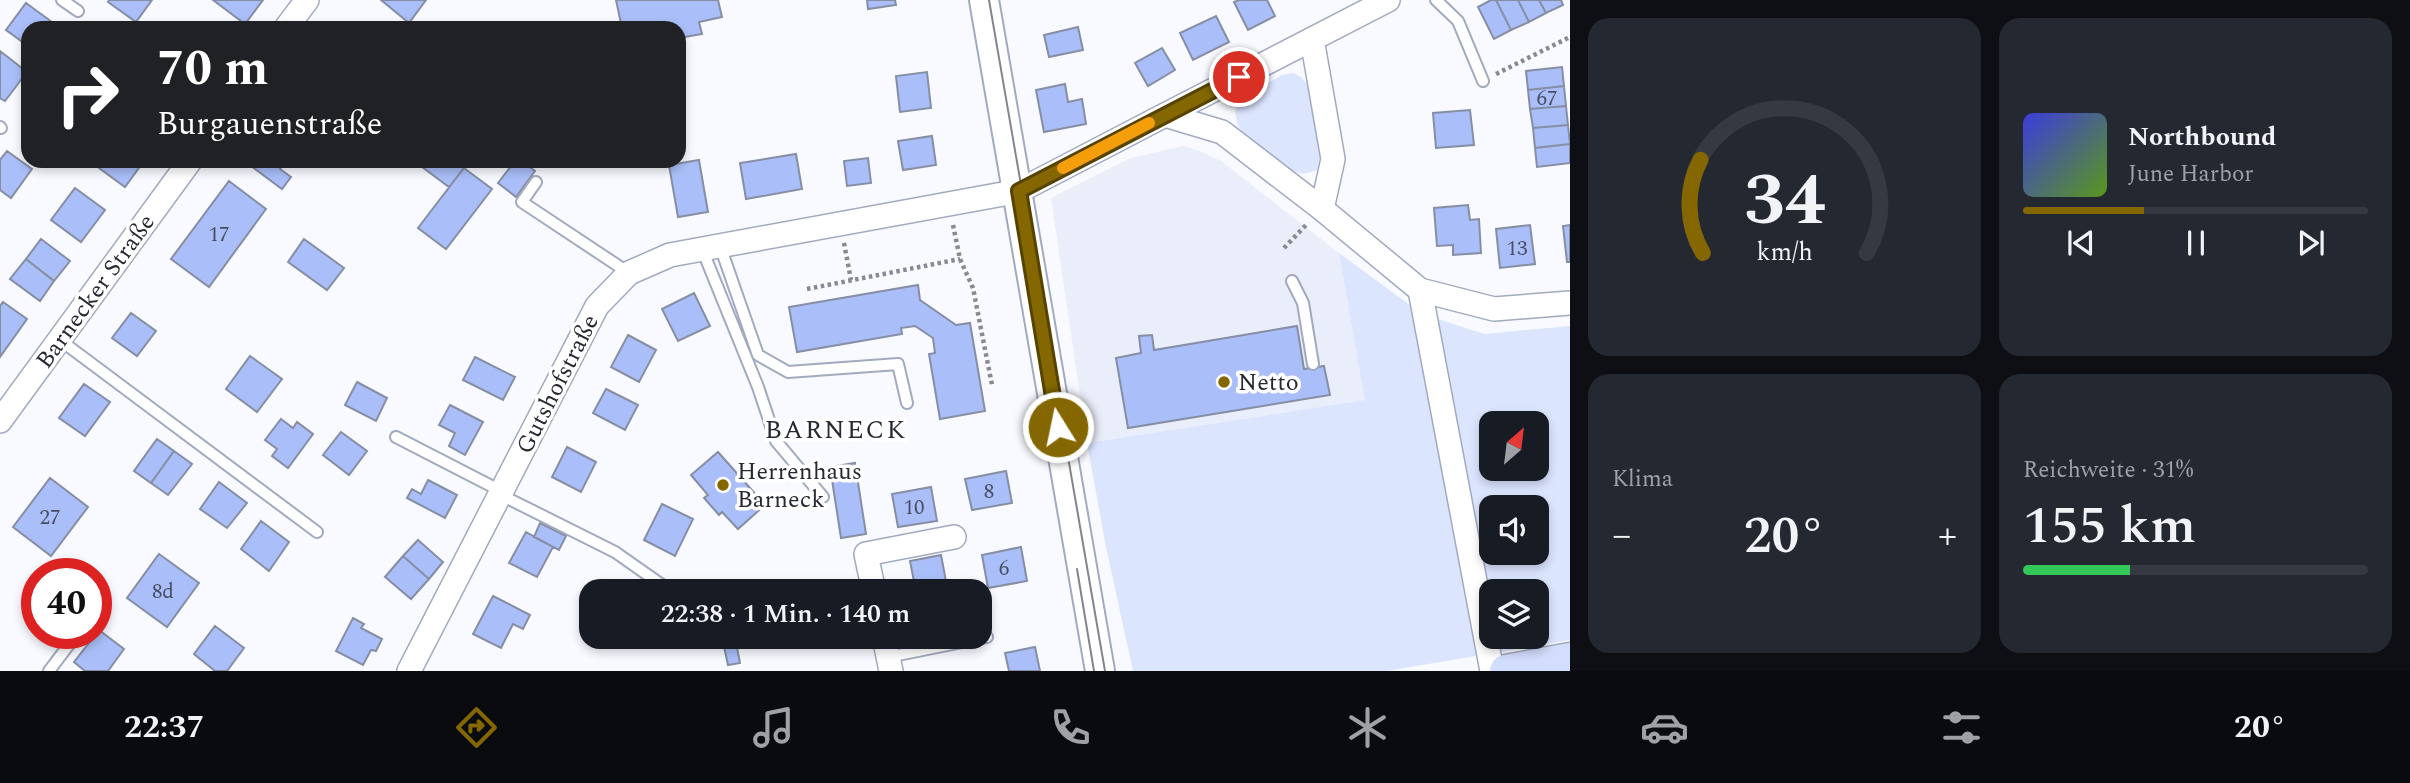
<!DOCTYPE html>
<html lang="de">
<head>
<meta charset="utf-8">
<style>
  body { margin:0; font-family:Spectral,serif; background:#242831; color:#f1f3f6; height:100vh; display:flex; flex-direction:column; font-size:26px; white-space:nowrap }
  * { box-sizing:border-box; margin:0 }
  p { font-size:23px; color:#9ea1a6 }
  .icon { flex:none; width:38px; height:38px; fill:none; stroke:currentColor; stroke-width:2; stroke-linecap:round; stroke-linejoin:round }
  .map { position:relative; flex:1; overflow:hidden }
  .sheet { display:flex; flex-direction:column; gap:18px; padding:18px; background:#0d0f14; width:840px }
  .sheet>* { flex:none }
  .top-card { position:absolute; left:21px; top:21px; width:665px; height:147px; border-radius:21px; box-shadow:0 4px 10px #0003; background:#202124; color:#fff; overflow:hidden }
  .needle { width:46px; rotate:28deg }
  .controls { position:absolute; left:1479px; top:411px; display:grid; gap:14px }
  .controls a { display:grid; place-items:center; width:70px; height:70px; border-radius:14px; background:#171b24; box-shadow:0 4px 10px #0003; font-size:35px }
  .speed { position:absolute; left:21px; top:558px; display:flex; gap:14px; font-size:35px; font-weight:700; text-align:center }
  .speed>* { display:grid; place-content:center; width:91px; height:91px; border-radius:50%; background:#171b24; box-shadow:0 4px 10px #0003; line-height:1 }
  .speed .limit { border:10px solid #d22; background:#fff; color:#111 }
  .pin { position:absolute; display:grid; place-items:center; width:60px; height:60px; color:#fff; margin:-30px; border:4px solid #fff; border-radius:50%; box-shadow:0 2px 7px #0007 }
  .me { position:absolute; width:77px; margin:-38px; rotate:350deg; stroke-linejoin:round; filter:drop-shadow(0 0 5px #0008) }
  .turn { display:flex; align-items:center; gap:24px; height:147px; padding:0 21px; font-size:32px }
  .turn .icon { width:91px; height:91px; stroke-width:2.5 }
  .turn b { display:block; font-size:49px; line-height:60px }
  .big { font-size:52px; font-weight:600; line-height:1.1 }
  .sheet .widget { flex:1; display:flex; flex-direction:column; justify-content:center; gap:10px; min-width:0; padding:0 24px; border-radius:21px; background:#242831 }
  .sheet .dial { align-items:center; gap:0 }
  .dial svg { height:182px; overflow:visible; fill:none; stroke:#363941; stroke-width:7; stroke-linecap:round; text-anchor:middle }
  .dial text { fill:#f1f3f6; stroke:none }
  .song { display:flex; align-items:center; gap:21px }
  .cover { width:84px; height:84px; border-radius:10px; background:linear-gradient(135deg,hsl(240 70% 55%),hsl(90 70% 35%)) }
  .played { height:7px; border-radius:4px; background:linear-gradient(90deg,#846700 35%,#363941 35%) }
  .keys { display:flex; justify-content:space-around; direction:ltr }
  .heat { display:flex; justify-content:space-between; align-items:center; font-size:38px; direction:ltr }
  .charge { height:10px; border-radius:5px; background:linear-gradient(90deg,#34c759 31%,#363941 0) }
  .sheet .tiles { flex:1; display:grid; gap:18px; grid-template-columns:repeat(2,1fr) }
  .trip { position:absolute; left:579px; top:579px; width:413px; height:70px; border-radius:21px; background:#171b24; box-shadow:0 4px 10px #0003; font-weight:600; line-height:70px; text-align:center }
  .dock { display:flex; height:112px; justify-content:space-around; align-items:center; background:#090b0e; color:#9ea1a6 }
  .dock .icon { width:49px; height:49px }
  .dock .active { color:#846700 }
  .dock b { font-size:32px; color:#f1f3f6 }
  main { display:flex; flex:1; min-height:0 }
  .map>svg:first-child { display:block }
  .built { fill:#eaeefa }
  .green { fill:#dbe5fe; fill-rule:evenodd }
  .building { fill:#aabff9; stroke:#868ea3; stroke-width:2 }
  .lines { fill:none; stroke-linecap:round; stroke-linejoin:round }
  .service-casing { stroke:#a2aabf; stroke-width:14 }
  .minor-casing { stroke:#a2aabf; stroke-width:26 }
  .tertiary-casing { stroke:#a2aabf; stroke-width:32 }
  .secondary-casing { stroke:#a2aabf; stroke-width:35 }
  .path { stroke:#888a91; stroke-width:4.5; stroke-dasharray:3.5 3.5; stroke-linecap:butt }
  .service { stroke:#fff; stroke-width:10 }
  .minor { stroke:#fff; stroke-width:23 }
  .tertiary { stroke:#fff; stroke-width:28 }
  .secondary { stroke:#d3ddfd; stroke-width:32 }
  .tram { stroke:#83858c; stroke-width:2 }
  .route-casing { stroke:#564300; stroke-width:18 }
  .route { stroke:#846700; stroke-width:12 }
  .slow { stroke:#f59e0b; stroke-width:12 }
  .poi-dot { fill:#846700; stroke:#fff; stroke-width:2.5 }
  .labels { text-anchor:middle; stroke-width:7; stroke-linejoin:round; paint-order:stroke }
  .number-label { font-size:21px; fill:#484f64 }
  .street-label { font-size:24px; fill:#272a33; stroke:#fff }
  .poi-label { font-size:24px; fill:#272a33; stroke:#fff; text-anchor:start }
  .neighbourhood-label { font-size:26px; letter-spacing:2px; fill:#272a33; stroke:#fff }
</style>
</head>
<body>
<main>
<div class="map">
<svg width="1570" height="671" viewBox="0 0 1570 671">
  <rect width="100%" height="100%" fill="#f9faff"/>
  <path class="built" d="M1183,146L1200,151L1221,161L1339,253L1366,400L1087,443L1051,198L1131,158Z"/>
  <path class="green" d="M1293,73L1301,77L1310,88L1321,153L1317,170L1303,174L1290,170L1242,133L1237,123L1235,112L1239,100L1282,75Z
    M1339,253L1422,314L1484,334L1570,326V640L1387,671H1133L1106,547L1087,443L1365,400ZM1491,424H1536V469H1491ZM1491,508H1536V553H1491ZM1491,592H1536V637H1491Z"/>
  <path class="building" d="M109,0H152L136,22L108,2Z
    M213,0H263L245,24Z
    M381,0H426L409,23Z
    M616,0H718L722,17L699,22L702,34L679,38V28H622Z
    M867,0H895L896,5L868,9Z
    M1239,0H1267L1275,16L1248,30L1234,2Z
    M1491,0H1496L1511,30L1494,39L1478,7Z
    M1496,0H1518L1529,22L1511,30Z
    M1518,0H1539L1546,13L1529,22Z
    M1539,0H1561L1563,5L1546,13Z
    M26,3L56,25L54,28H28V46L6,30Z
    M1216,16L1229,42L1193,60L1180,33Z
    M1078,27L1083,50L1049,57L1044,35Z
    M1162,48L1175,70L1148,86L1135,63Z
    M0,51L27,72L5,101L0,98Z
    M1562,67L1564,86L1528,90L1526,71Z
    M927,72L931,108L900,112L896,76Z
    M1065,84L1068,102L1082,99L1086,124L1044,132L1036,90Z
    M1564,86L1566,106L1530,109L1528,90Z
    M1566,106L1568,125L1533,128L1530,109Z
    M1470,110L1474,145L1436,148L1433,113Z
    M1568,125L1570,144L1535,148L1533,128Z
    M932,136L936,165L903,170L898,141Z
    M1570,144V163L1537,167L1535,148Z
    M7,151L32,169L11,198L0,190V160Z
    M796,154L802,189L746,199L740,163Z
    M868,158L871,183L847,186L844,161Z
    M699,160L708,212L678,217L669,165Z
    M104,161H144L125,187L99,168Z
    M248,161H286L280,169L291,177L282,189L247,163Z
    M414,161H455L464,168L449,187Z
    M515,161H522L535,171L516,197L498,183Z
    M464,168L492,189L446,249L418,228Z
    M229,181L266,209L209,287L171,259Z
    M75,188L105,210L81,242L51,220Z
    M1468,205L1470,220L1479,219L1481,253L1453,255V245L1437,246L1434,208Z
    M1530,225L1535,264L1500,268L1496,229Z
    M1570,225V262H1567L1563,226Z
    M41,239L70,261L54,281L26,259Z
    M304,239L344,268L327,290L288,262Z
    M26,259L54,281L40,301L10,279Z
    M918,285L920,300L956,325L970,323L985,411L940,419L929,354L935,353L933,338L915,326L901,328L902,334L797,352L789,307Z
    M694,293L710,326L678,341L662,309Z
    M3,302L27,319L0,357V306Z
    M131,313L156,331L137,356L112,338Z
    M1297,326L1304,369L1324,366L1330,395L1128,428L1116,358L1141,353L1139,336L1152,335L1154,350Z
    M628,335L656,350L639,382L611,367Z
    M250,356L282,379L257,412L226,389Z
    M475,357L515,377L503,400L463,380Z
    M357,382L387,398L376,421L345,405Z
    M84,384L110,402L85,436L59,418Z
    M606,389L638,405L625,430L593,413Z
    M450,405L483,422L465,455L449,446L455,433L439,425Z
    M281,419L293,428L297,422L313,434L288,468L272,456L277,449L265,440Z
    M341,432L367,451L349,475L323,455Z
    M157,439L174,451L151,483L134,471Z
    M567,447L596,462L581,492L552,477Z
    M174,451L192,464L168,495L151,483Z
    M718,452L765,505L738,529L722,512L719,515L704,498L708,495L691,475Z
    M855,463L866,534L841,538L830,467Z
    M1006,471L1012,503L972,510L965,479Z
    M50,478L88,507L51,556L13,527Z
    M428,480L457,495L445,518L407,498L412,489L421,494Z
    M219,482L247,503L227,528L200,509Z
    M931,487L937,521L898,527L892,494Z
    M662,504L693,519L675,556L644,540Z
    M261,521L289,542L269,571L241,549Z
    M540,523L566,536L559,550L534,537Z
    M526,532L553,547L537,577L509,563Z
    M418,540L443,562L429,579L403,556Z
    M1021,547L1027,581L988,588L982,555Z
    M159,554L199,583L167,627L127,598Z
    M941,555L948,592H916L910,561Z
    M403,556L429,579L411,599L385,577Z
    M622,581L642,592H617Z
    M493,596L530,615L523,629L513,624L501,648L473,634Z
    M353,618L364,624L361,628L382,639L376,651L371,650L363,665L336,651Z
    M215,626L244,648L227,671H215L194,654Z
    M99,630L124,649L108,671H85L74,662Z
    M722,637H735L740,663L728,665Z
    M1035,647L1040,671H1009L1005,653Z"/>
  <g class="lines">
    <g class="service-casing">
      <path id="service" d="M62,0L78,11
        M1436,0L1458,21L1483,81
        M0,127L1,128
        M536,182L522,202L629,273
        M720,246L758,355L788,372L898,364L907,403
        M702,249L758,387L776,441L823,497
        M1292,281L1303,303L1313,364
        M60,340L317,532
        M396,437L501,491
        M499,494L615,552L672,592
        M770,592L776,587
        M888,657L987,637
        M49,671L77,634"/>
    </g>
    <g class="minor-casing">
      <path id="minor" d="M286,28L307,0
        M1312,39L1333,159L1322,209
        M1165,115L1388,0
        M1420,290L1492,671
        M0,421L190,161
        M874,592L866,554L954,537
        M884,637L891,671
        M409,671L597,306L629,273L670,255L1019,191L1165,115L1222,132L1322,209L1420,290L1494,309L1570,303"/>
    </g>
    <g class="tertiary-casing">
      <path id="tertiary" d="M984,0L1100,671"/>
    </g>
    <g class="secondary-casing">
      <path id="secondary" d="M1506,671L1570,659"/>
    </g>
    <path class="path" d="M1496,74L1570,37
      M953,225L960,259L973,288L992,385
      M844,243L851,280
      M1284,248L1308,223
      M807,289L960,259"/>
    <use href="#service" class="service"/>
    <use href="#minor" class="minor"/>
    <use href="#tertiary" class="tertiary"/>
    <use href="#secondary" class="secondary"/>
    <path class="tram" d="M989,0L1105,671
      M1077,569L1094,671"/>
  </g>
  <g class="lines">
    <g class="route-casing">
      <path id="route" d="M1058,427L1019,191L1239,77"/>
    </g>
    <use href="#route" class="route"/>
    <path class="slow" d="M1063,168L1149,123"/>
  </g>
  <g class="poi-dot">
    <circle cx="1224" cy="382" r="7"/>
    <circle cx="723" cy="485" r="7"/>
  </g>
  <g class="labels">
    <g class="number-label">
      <text x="1547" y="105">67</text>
      <text x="219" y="241">17</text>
      <text x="1517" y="255">13</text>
      <text x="989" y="498">8</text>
      <text x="914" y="514">10</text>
      <text x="50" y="524">27</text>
      <text x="1004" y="575">6</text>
      <text x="163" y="598">8d</text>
    </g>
    <g class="street-label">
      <text transform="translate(95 291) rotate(-54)" y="8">Barnecker Straße</text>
      <text transform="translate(557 384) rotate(-63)" y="8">Gutshofstraße</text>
    </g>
    <g class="poi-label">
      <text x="1238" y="390">Netto</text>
      <text x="737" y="479">Herrenhaus<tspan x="737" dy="28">Barneck</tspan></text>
    </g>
    <g class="neighbourhood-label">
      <text x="836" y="438">BARNECK</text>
    </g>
  </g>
</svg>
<div class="controls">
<a><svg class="needle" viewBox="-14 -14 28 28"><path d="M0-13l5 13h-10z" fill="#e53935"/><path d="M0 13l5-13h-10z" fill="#9ea1a6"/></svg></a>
<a><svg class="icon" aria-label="sound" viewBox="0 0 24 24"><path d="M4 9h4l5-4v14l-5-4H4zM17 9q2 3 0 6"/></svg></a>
<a><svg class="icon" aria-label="layers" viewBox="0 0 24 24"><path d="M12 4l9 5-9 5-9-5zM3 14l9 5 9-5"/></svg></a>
</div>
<div class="speed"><div class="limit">40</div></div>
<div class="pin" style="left:1239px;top:77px;background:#d93025"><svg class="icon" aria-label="arrive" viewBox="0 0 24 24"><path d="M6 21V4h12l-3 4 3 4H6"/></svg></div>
<svg class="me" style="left:1058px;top:427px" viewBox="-20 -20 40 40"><circle r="17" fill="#846700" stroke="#fff" stroke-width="3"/><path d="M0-11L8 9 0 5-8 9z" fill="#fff"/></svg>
<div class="trip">22:38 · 1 Min. · 140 m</div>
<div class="top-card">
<div class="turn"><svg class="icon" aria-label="right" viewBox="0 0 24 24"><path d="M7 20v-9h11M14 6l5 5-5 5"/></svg><div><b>70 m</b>Burgauenstraße</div></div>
</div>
</div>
<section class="sheet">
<div class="tiles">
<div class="widget dial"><svg viewBox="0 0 100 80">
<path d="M14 69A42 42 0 1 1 86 69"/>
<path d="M14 69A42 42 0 0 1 13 28" stroke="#846700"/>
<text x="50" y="56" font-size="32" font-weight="700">34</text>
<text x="50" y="72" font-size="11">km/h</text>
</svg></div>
<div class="widget">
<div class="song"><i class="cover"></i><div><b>Northbound</b><p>June Harbor</p></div></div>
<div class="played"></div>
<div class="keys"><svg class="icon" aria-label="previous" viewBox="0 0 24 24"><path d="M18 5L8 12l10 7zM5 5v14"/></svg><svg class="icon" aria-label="pause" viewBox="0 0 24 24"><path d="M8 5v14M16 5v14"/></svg><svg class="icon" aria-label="next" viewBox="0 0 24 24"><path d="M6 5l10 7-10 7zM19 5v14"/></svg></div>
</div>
<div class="widget"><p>Klima</p>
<div class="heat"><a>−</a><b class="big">20°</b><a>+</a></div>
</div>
<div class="widget"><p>Reichweite · 31%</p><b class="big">155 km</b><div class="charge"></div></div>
</div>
</section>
</main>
<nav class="dock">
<b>22:37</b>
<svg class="icon active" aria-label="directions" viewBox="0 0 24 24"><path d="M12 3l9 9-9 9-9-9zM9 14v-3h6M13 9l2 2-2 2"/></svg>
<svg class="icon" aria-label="music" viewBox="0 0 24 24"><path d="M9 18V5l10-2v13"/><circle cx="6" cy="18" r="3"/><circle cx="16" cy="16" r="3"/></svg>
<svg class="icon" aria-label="phone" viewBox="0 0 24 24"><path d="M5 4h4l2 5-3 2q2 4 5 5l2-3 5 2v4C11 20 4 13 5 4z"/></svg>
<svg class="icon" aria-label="climate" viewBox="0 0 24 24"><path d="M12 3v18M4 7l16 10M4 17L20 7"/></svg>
<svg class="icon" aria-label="car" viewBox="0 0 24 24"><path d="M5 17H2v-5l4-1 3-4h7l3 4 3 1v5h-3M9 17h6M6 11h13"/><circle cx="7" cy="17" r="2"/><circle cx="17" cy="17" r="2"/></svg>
<svg class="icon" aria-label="filters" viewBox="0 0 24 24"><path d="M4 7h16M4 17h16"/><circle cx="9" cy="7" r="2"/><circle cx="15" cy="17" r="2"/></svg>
<b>20°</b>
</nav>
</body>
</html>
